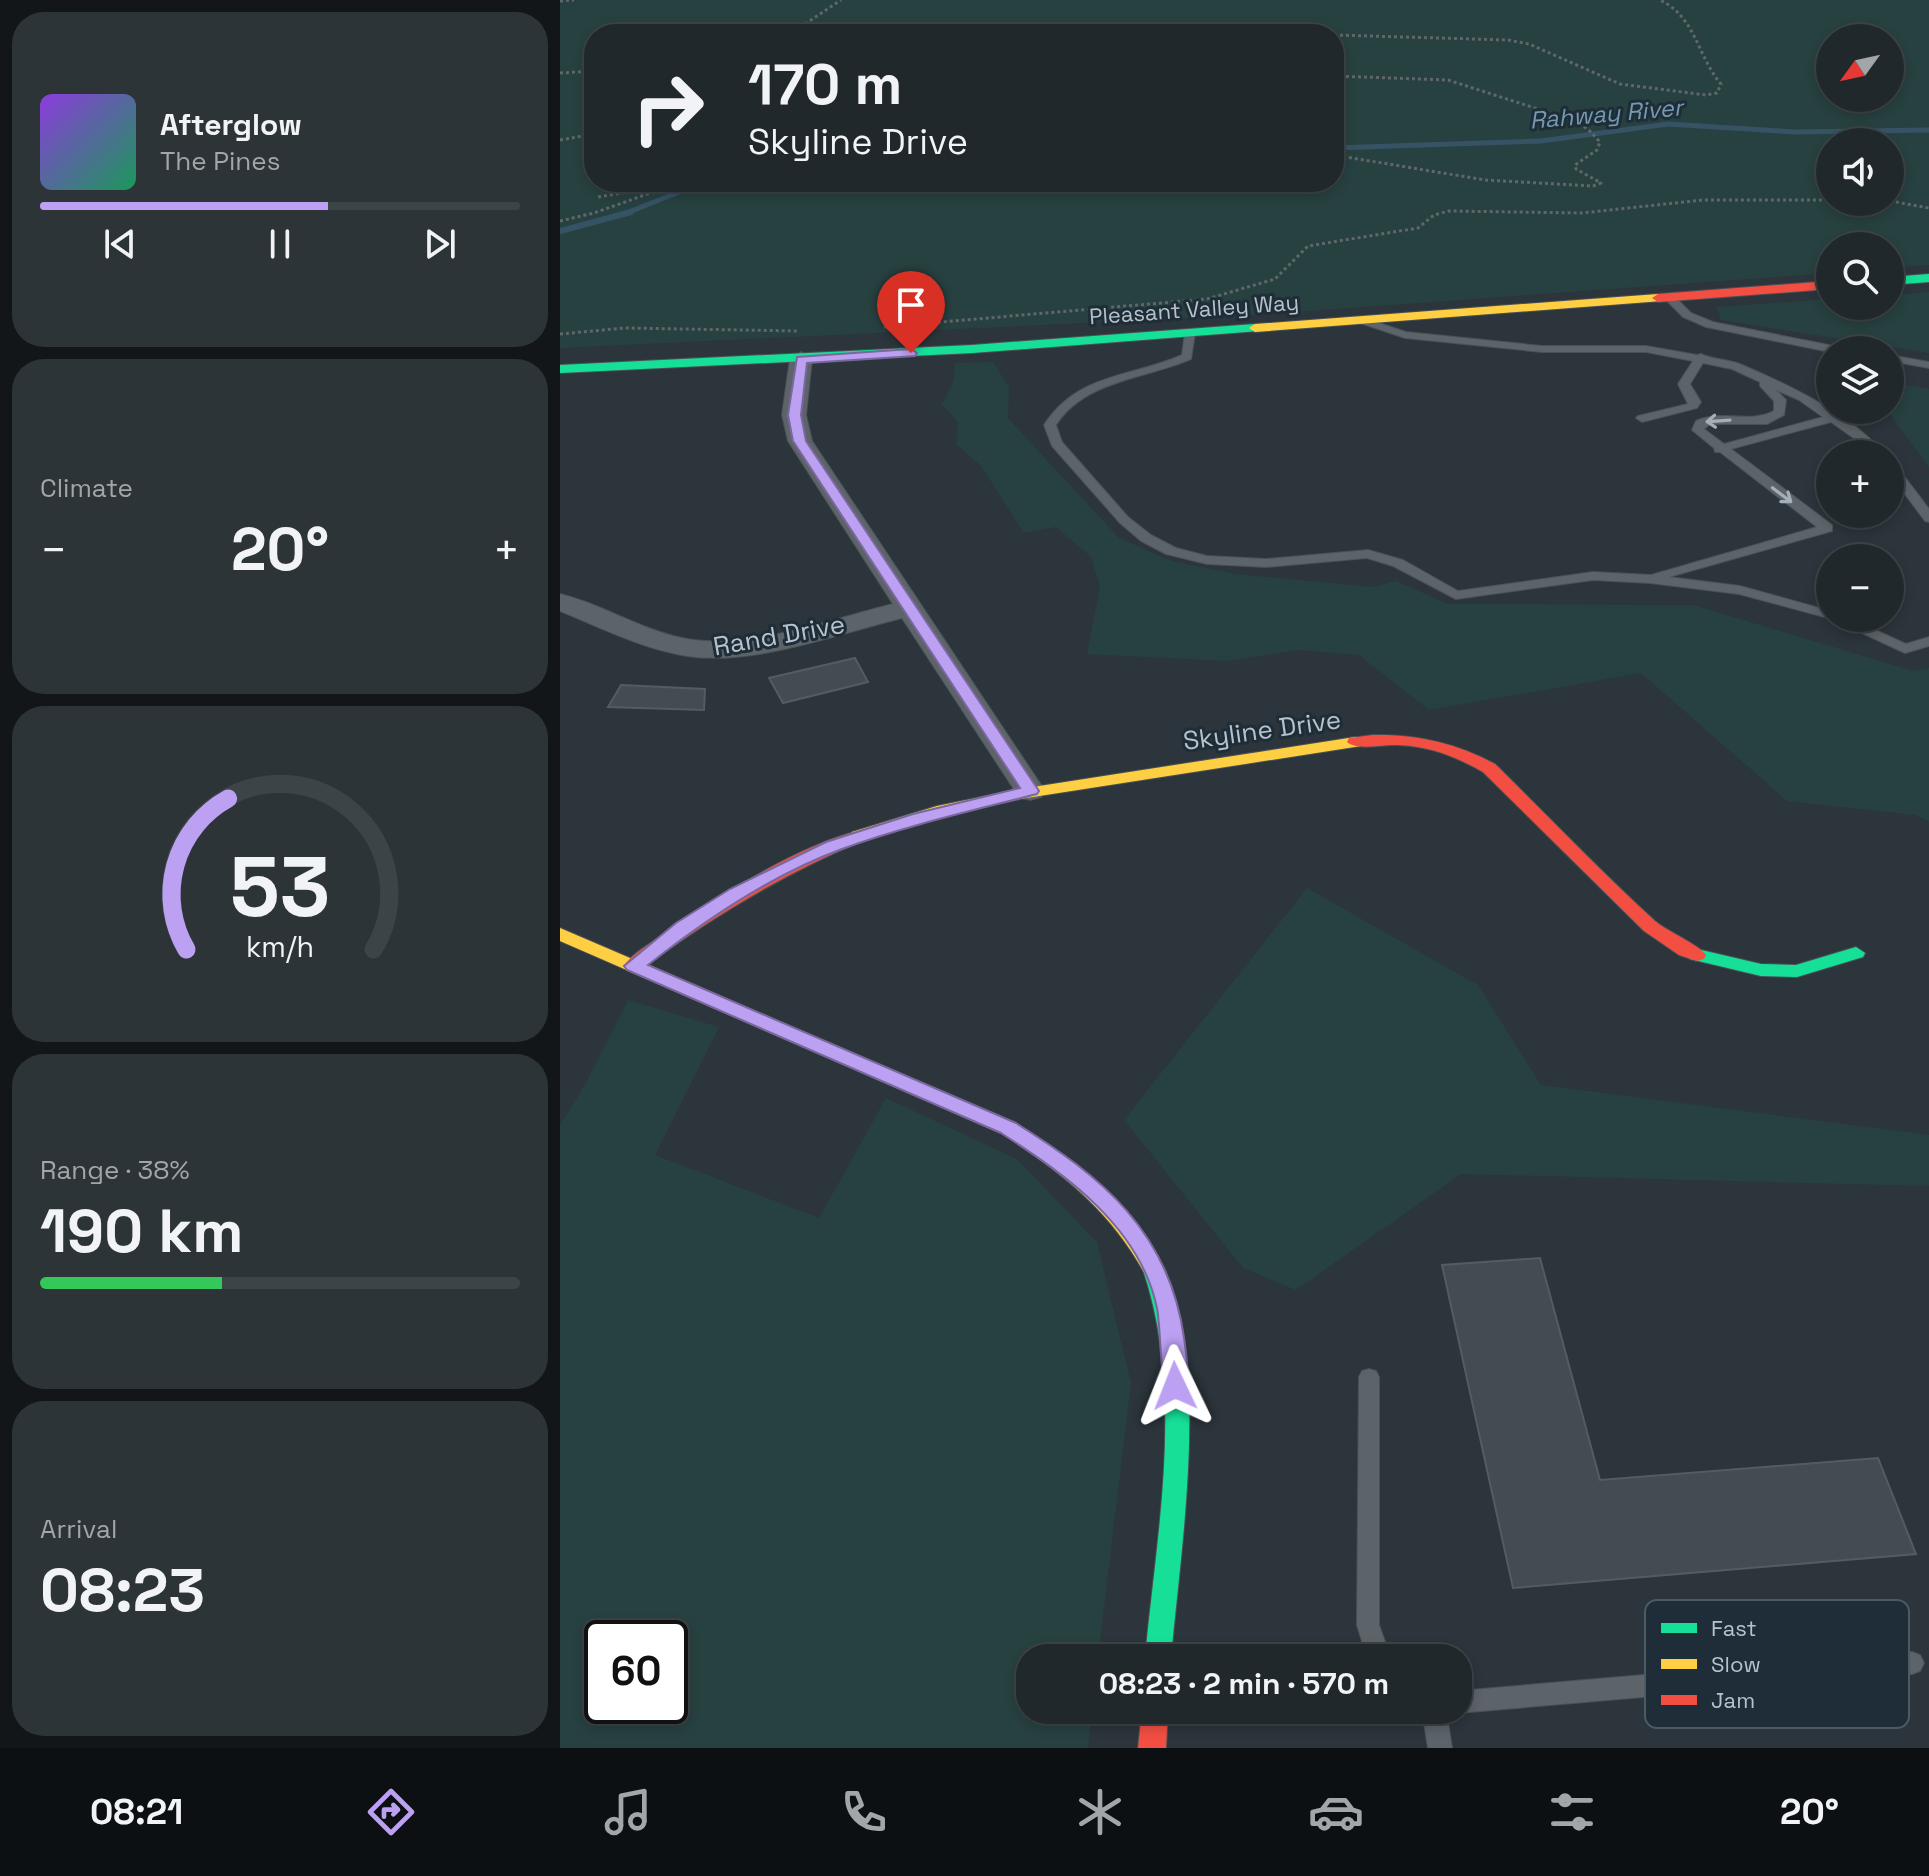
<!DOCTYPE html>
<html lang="en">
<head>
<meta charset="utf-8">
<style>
  body { margin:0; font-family:"Space Grotesk",sans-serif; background:#2d3438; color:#f1f3f6; height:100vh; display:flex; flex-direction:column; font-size:30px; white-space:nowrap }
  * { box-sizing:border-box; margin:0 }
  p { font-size:26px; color:#a2a6a9 }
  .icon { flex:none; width:44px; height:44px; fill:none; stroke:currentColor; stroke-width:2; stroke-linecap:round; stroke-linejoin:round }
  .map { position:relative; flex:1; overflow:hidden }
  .panel { display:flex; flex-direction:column; gap:12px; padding:12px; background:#121618; width:560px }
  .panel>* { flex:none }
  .banner { position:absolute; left:24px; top:24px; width:760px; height:168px; border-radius:32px; box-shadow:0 4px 12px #0003,0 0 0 2px #3d4448; background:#20282c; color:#f1f3f6; overflow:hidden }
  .needle { width:52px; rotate:237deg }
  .fabs { position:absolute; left:1256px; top:24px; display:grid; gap:16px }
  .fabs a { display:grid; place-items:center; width:88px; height:88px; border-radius:50%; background:#20282c; box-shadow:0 4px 12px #0003,0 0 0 2px #3d4448; font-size:40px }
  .speed { position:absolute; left:24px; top:1620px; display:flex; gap:16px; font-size:40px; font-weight:700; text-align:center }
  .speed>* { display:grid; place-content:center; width:104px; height:104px; border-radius:50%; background:#20282c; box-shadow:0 4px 12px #0003,0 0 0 2px #3d4448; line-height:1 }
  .speed .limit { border:4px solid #111; border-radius:12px; background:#fff; color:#111 }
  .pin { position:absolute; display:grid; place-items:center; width:68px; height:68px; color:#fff; margin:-82px -34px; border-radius:50% 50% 50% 0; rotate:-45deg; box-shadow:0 0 8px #0007 }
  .pin .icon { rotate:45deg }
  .me { position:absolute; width:88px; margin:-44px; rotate:358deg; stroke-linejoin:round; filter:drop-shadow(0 0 6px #0008) }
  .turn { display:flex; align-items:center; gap:28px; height:168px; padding:0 32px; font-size:36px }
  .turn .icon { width:104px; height:104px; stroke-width:2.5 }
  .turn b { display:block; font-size:56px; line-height:68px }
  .big { font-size:60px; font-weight:700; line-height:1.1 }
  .panel .tile { flex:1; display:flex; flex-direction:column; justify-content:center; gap:12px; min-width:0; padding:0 28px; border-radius:32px; background:#2d3438 }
  .panel .dial { align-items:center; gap:0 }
  .dial svg { height:208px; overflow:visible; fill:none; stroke:#3d4448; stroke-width:7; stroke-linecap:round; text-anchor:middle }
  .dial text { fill:#f1f3f6; stroke:none }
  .song { display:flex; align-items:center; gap:24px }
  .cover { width:96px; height:96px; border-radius:12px; background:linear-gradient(135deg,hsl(270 70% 55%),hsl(150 70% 35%)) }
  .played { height:8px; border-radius:4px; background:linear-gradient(90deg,#bca0f2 60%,#3d4448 60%) }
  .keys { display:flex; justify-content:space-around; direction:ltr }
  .heat { display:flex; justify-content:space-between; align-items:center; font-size:44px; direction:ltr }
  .charge { height:12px; border-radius:6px; background:linear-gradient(90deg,#34c759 38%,#3d4448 0) }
  .trip { position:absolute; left:456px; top:1644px; width:456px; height:80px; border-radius:32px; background:#20282c; box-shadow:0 4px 12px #0003,0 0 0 2px #3d4448; font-weight:700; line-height:80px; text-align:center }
  .dock { display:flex; height:128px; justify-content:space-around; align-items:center; background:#0d1012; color:#a2a6a9 }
  .dock .icon { width:56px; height:56px }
  .dock .selected { color:#bca0f2 }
  .dock b { font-size:36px; color:#f1f3f6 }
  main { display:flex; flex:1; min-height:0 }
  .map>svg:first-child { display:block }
  .green { fill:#274140; fill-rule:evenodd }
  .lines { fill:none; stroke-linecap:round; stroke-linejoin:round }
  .stream-far1 { stroke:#365366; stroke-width:5 }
  .stream { stroke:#365366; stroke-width:6 }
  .building { fill:#434c51; stroke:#535c63; stroke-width:2 }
  .lane-casing { stroke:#4a5155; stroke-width:2 }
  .street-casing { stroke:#4a5155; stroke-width:2 }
  .fast-casing { stroke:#4a5155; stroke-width:2 }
  .slow-casing { stroke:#4a5155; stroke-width:2 }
  .jam-casing { stroke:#4a5155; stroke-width:2 }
  .path { stroke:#5f676b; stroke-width:3; stroke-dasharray:3 3; stroke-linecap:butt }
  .lane { fill:#5c6369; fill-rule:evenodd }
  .street { fill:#5c6369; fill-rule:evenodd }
  .fast { fill:#16e098; fill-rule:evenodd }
  .slow { fill:#ffcf43; fill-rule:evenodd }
  .jam { fill:#f24e42; fill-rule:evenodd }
  .oneway { stroke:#a4afb8 }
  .route { fill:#bca0f2; stroke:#7a689d; stroke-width:2 }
  .labels { text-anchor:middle; stroke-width:6; stroke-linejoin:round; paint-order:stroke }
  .far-street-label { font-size:22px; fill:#b6c2cc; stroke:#1e2d37 }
  .far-water-label { font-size:24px; font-style:italic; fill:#7499b0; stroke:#1e2d37 }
  .street-label { font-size:26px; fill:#b6c2cc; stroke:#1e2d37 }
  .key { fill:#1e2d37; stroke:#4c5a64; stroke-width:2 }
  .key-label { font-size:22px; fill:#b6c2cc }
</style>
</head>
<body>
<main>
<section class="panel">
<div class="tile">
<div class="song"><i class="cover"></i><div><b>Afterglow</b><p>The Pines</p></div></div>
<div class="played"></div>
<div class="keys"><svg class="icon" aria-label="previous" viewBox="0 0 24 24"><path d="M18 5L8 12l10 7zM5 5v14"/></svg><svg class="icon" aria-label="pause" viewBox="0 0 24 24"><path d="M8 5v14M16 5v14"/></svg><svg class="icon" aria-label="next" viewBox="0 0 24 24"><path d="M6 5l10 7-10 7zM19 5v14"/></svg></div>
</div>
<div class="tile"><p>Climate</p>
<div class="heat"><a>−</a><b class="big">20°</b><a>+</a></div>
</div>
<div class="tile dial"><svg viewBox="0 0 100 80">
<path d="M14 69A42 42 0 1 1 86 69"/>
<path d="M14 69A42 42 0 0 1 30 11" stroke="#bca0f2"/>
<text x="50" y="56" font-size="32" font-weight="700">53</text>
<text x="50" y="72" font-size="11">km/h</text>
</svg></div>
<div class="tile"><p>Range · 38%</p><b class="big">190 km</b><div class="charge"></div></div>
<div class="tile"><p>Arrival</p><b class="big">08:23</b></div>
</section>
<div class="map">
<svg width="1369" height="1748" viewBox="0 0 1369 1748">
  <rect width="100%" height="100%" fill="#2b353b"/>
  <path class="green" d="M0,0H1369V265L1330,268V246H1270V273L693,315L0,348ZM34,34H774V182H34ZM1270,38H1330V98H1270ZM1330,142V202H1270V142Z
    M1369,292V353L1161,320L1157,307L1270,299V306H1330V295Z
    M433,362L449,387L448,418L559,538L612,561L676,574L813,587L836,581L888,604L1134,605L1353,671L1369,668V822L1356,815L1227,801L1081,673L869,710L799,655L738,650L667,661L527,654L540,587L531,557L496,527L464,533L421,466L396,444L398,422L382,405L394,379L395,363Z
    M1330,382L1369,389V467L1327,410H1330Z
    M747,888L918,985L981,1085L1369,1135V1186L901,1174L736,1290L683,1268L564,1120Z
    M68,1000L159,1027L95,1155L259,1218L326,1098L457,1159L537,1242L571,1383L538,1658H470V1710H532L528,1748H0V1125L26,1083ZM110,1638V1706H42V1638Z"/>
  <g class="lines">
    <path class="stream-far1" d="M774,148L981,141L1108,124L1235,132L1369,130
      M64,214L144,182"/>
    <path class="stream" d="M0,231L71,212"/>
  </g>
  <path class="building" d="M295,658L308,682L223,703L209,678Z
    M61,685L145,689L144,710L48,707Z
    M980,1258L1040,1480L1318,1458L1356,1554L953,1588L882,1265Z"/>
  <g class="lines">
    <g class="lane-casing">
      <path id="lane" d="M1104,294H1112L1131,313L1153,322L1279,347L1285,350L1270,352L1146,327L1123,317L1104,298Z
        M804,318L846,332L982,346H1086L1137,355L1141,354C1153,360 1169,359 1182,365C1227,384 1294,416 1324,454H1311L1302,444L1271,422L1171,449L1272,525V531L1109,577L1180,586L1270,611V618H1289L1346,644L1369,637V646L1345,653L1272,619L1179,594L1090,583L1033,580L896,599L833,566L807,558L706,567L647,564L606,554L581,541L560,523L492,446L484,425C518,373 569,378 622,355L625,333L630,330L635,333L631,359C585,379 525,380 496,425L502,442L568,517L591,535L616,548L647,556L706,559L808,550L843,560L898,591L1033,572L1091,575L1257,527L1160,452H1155L1154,448L1132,430L1136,421C1160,409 1190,424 1214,411V401L1200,386V382L1172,369L1143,363L1130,384L1141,402L1137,408L1082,422L1076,418L1078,416L1128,404L1118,384L1133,361L1086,352H982L845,338L800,323V319ZM1216,390L1239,400L1263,417L1164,444L1144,429L1150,424H1207L1224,415L1226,400Z
        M1330,355L1369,362V368L1330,361Z
        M1330,462L1334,463L1369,509V522L1365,521L1330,474Z
        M809,1369L816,1371L819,1377V1625L831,1658H807L797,1625L799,1377L802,1371Z
        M1352,1652L1360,1655L1364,1663L1360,1671L1352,1674L898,1713L890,1710H898V1691Z
        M862,1710H886L892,1748H868Z"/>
    </g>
    <g class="street-casing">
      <path id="street" d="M241,352L252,359L246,415L252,441L485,791L481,797L470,800L459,797L342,618C277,634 194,666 127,656C83,649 41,628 0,611V594C42,604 79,629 122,638C186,652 271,619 333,604L228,441L222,415L230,359Z"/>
    </g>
    <g class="fast-casing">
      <path id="fast" d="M1369,274V282L1330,285V277Z
        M695,324L701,328L699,331L412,353L0,373V365L412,345Z
        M1296,947L1305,953L1303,957L1237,977L1201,976L1130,959L1128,955L1137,949L1201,964L1236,965Z
        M594,1261L602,1264C652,1358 620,1552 611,1658H585C597,1530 625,1394 583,1270L586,1264Z"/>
    </g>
    <g class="slow-casing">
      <path id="slow" d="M1098,294L1104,298L1102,301L695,332L689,328L695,324Z
        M795,737L801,738L803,742L801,746L460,799L387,815L298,841L289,836L292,832L377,806L460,789Z
        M0,928L455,1123C518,1162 570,1204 605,1270L602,1276L594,1279L586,1276C552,1212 501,1171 441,1133L0,941Z"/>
    </g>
    <g class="jam-casing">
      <path id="jam" d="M1270,281V289L1098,302L1092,298L1098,294Z
        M813,735C857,734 896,743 935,764C988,816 1040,871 1095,921C1108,932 1138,944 1146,955L1144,959L1137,961L1119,955L1084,931L923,772C895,756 869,746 837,745C822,744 797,751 787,742L789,738Z
        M298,831L304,832L307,836L304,840C223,874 150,918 80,970L73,972L64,966C72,953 90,944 102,936C156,898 234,847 298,831Z
        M582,1710H608L606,1748H578Z"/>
    </g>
    <path class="path" d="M0,1L14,0
      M230,34L281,0
      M343,34L667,26L710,34
      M774,35L948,40L969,44L1060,84L1146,95L1157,93L1161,84C1137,56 1136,17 1100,0
      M0,73L34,71
      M774,76L888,80L1012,120L1028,129L1040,142L1037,150L1015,165L1016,169L1041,183L1033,186L925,180L774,155
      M0,140L34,134
      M175,182L193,187L251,185L255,182
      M38,197L97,187
      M1330,201L1369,208
      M0,221L34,213L121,182
      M324,327L647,299L715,279L748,246L858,228L874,215L889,211L1022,213L1143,200H1270
      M0,334L65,328L239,331"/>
    <use href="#lane" class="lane"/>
    <use href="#street" class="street"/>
    <use href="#fast" class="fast"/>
    <use href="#slow" class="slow"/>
    <use href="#jam" class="jam"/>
  </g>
  <defs><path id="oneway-shaft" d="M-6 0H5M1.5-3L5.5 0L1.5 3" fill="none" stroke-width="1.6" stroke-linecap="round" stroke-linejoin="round" transform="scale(2)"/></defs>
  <g class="oneway">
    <use href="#oneway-shaft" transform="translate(1158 421) rotate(176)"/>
    <use href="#oneway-shaft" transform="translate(1222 495) rotate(37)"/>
  </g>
  <path class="route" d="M351,349L357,353L355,356L247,363L241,415L246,441L479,791L477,794C411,811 345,826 282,849C211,875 146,919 88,965L456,1123C542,1177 609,1231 624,1338C626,1355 631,1377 623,1393L615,1396L607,1393C600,1380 601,1328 597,1308C580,1227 506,1175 441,1133L67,970L64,966L116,923L170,889L266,842L353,814L460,788L233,441L228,415L237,357Z"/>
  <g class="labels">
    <g class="far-street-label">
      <text transform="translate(634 309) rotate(-4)" y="8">Pleasant Valley Way</text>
    </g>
    <g class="far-water-label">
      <text transform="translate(1046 114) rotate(-5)" y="8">Rahway River</text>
    </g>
    <g class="street-label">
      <text transform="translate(219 635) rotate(-10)" y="9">Rand Drive</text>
      <text transform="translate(702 730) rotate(-8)" y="9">Skyline Drive</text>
    </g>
  </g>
  <rect x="1085" y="1600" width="264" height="128" rx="12" class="key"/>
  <rect x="1101" y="1623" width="36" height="10" fill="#16e098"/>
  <rect x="1101" y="1659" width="36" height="10" fill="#ffcf43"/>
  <rect x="1101" y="1695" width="36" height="10" fill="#f24e42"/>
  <g class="key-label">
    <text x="1151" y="1636">Fast</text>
    <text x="1151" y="1672">Slow</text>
    <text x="1151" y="1708">Jam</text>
  </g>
</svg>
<div class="fabs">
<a><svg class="needle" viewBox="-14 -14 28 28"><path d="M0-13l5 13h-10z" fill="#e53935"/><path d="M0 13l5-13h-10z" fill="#a2a6a9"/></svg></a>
<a><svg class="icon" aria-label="sound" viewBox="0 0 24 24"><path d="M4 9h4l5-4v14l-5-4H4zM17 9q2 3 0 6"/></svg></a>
<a><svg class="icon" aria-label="search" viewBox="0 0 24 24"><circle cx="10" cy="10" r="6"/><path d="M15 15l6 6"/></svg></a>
<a><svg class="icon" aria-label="layers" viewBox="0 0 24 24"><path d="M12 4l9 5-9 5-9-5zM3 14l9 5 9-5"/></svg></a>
<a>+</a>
<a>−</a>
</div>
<div class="speed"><div class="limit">60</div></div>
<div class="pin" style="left:351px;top:353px;background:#d93025"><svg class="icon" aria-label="arrive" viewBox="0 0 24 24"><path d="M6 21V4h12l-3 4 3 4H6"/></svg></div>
<svg class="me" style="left:615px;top:1386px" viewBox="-20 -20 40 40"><path d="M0-17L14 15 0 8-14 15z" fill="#bca0f2" stroke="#fff" stroke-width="4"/></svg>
<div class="trip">08:23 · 2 min · 570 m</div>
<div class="banner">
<div class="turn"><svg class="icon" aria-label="right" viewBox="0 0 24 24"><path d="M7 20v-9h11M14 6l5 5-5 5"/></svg><div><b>170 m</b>Skyline Drive</div></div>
</div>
</div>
</main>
<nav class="dock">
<b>08:21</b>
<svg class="icon selected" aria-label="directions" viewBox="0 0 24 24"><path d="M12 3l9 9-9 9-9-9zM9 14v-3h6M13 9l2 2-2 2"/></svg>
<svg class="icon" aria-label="music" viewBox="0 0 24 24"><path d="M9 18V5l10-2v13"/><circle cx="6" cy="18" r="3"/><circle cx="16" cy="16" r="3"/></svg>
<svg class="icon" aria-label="phone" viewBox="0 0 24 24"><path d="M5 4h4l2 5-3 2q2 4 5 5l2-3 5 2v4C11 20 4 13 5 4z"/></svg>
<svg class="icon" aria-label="climate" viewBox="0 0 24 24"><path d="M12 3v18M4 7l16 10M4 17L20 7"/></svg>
<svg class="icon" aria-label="car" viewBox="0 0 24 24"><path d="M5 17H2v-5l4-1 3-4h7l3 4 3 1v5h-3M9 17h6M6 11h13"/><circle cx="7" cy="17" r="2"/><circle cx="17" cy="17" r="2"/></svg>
<svg class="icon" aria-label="filters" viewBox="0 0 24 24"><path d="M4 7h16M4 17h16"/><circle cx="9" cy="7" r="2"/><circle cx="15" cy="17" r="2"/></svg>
<b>20°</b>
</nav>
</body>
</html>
